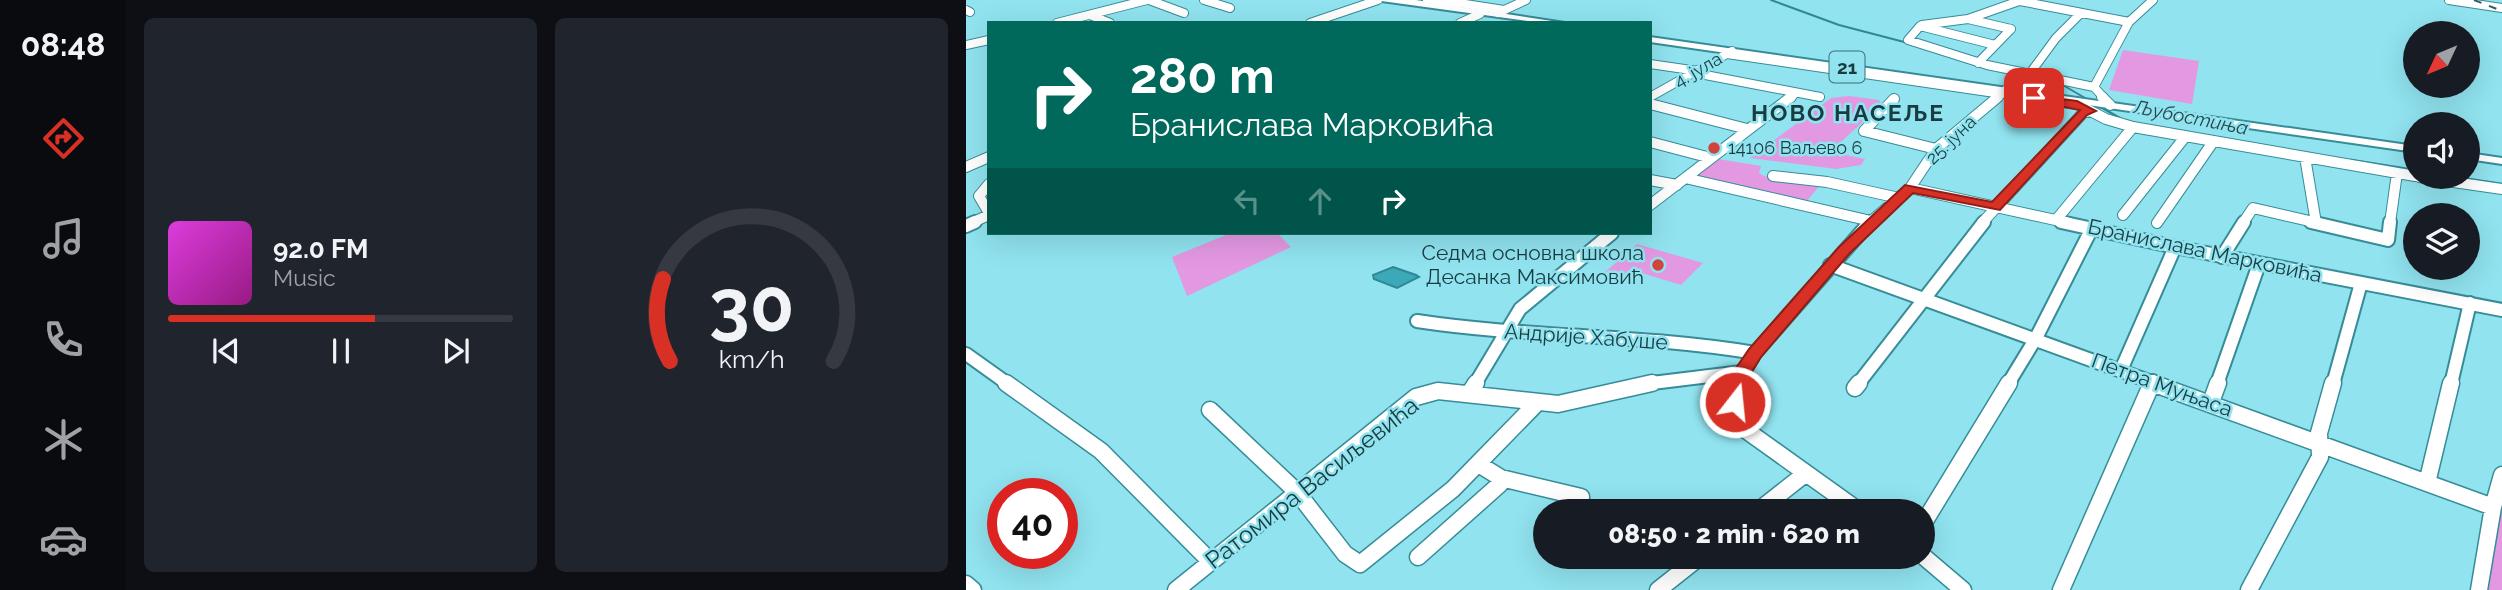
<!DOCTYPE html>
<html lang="en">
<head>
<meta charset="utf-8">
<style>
  body { margin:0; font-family:Raleway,sans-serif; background:#20242c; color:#f1f3f6; height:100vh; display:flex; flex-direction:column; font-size:26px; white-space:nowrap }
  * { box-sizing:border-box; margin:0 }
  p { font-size:23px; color:#9ea1a6 }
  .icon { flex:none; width:38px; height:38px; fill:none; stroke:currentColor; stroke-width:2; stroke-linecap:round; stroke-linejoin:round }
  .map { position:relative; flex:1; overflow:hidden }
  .details { display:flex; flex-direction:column; gap:18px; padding:18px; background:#0d0f14; width:840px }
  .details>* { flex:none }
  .top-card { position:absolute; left:21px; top:21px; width:665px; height:214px; border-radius:0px; box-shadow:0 7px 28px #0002; background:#00695c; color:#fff; overflow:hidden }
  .needle { width:46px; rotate:226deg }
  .fabs { position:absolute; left:1437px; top:21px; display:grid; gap:14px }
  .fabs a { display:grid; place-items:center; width:77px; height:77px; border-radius:50%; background:#171b24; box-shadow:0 7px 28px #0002; font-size:35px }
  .speed { position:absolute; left:21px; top:478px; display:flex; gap:14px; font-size:35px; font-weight:700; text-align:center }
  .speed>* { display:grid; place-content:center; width:91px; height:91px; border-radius:50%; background:#171b24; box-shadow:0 7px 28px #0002; line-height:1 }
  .speed .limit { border:10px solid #d22; background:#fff; color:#111 }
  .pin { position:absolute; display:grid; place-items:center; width:60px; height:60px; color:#fff; margin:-30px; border-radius:14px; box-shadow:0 4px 10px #0006 }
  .me { position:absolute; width:77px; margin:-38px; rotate:16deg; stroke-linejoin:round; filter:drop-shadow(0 0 5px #0008) }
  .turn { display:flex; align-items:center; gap:24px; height:147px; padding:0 28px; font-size:32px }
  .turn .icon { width:91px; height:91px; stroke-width:2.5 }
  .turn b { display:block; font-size:49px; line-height:60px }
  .lanes { display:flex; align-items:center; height:66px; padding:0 28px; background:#0003; justify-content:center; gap:35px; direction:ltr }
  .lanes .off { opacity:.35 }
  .details .widget { flex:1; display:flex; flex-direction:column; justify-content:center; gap:10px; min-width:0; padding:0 24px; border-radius:10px; background:#20242c }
  .details .dial { align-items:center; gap:0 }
  .dial svg { height:182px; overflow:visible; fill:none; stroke:#363941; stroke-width:7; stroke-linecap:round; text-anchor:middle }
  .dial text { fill:#f1f3f6; stroke:none }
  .song { display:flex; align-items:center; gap:21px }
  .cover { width:84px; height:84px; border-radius:10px; background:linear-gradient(135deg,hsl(300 70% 55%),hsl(310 70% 35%)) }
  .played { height:7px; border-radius:4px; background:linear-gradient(90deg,#d93025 60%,#363941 60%) }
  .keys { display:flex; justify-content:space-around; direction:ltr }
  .details .tiles { flex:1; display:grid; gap:18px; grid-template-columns:repeat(2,1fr) }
  .trip { position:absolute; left:567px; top:499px; width:402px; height:70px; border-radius:35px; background:#171b24; box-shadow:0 7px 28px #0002; font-weight:800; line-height:70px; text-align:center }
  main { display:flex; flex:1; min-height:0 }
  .tab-bar { display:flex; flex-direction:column; width:126px; justify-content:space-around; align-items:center; background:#090b0e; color:#9ea1a6 }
  .tab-bar .icon { width:49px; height:49px }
  .tab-bar .on { color:#d93025 }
  .tab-bar b { font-size:32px; color:#f1f3f6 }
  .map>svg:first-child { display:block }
  .green { fill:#e398e2 }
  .water { fill:#3ba9b7; stroke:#318894; stroke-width:2 }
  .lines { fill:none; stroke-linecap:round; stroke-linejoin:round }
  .stream-far1 { stroke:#318894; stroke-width:2 }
  .stream { stroke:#318894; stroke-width:2.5 }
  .minor-far3-casing { stroke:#368c97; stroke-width:10 }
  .minor-far2-casing { stroke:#368c97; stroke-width:12 }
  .minor-far1-casing { stroke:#368c97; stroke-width:16 }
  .minor-casing { stroke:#368c97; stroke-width:19 }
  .major-casing { stroke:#368c97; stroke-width:4 }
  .minor-far3 { stroke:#fff; stroke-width:8 }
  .minor-far2 { stroke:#fff; stroke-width:10 }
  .minor-far1 { stroke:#fff; stroke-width:12 }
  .minor { stroke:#fff; stroke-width:16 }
  .major { fill:#fff; fill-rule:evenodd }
  .rail { stroke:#305c63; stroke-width:2; stroke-dasharray:8 8; stroke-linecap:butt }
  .route { fill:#d93025; stroke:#8d1f18; stroke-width:2 }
  .poi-dot { fill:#d2433c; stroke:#90e3ef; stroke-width:2.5 }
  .labels { text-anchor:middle; stroke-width:5; stroke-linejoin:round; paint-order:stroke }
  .far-street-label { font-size:18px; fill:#193c41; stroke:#90e3ef }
  .far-poi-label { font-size:18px; fill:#193c41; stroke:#90e3ef; text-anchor:start }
  .shield { fill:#90e3ef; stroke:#3d6e75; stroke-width:2 }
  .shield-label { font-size:19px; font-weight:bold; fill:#193c41 }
  .far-water-label { font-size:19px; font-style:italic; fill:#26464b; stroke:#90e3ef }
  .street-label { font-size:21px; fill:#193c41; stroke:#90e3ef }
  .poi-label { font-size:21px; fill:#193c41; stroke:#90e3ef; text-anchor:end }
  .far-district-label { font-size:23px; font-weight:bold; letter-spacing:2px; fill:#193c41; stroke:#90e3ef }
  .near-street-label { font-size:24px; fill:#193c41; stroke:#90e3ef }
</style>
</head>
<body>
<main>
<nav class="tab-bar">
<b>08:48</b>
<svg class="icon on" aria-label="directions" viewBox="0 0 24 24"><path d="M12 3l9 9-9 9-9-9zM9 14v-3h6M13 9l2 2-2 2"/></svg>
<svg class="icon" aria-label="music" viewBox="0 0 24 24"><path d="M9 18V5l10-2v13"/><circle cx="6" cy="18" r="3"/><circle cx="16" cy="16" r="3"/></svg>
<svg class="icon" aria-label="phone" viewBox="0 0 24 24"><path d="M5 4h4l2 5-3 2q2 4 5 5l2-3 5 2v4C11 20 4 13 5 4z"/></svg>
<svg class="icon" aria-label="climate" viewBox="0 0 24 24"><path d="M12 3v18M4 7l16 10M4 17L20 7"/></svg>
<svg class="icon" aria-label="car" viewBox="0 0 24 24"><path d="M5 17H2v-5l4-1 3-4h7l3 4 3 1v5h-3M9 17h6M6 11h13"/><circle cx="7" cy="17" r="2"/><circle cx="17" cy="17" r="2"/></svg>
</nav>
<section class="details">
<div class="tiles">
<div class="widget">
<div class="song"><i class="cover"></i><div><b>92.0 FM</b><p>Music</p></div></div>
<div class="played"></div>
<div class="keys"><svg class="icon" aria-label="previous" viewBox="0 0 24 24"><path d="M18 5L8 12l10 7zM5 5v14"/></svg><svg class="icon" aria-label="pause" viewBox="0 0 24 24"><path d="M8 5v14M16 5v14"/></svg><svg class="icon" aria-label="next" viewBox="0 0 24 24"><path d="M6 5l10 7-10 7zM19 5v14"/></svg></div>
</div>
<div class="widget dial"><svg viewBox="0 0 100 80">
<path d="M14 69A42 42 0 1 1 86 69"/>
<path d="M14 69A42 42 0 0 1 11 33" stroke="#d93025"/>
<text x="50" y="56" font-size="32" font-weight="700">30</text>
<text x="50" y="72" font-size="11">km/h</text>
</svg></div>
</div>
</section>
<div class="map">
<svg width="1536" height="590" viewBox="0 0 1536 590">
  <rect width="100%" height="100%" fill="#90e3ef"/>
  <path class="green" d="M1157,50L1233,61L1226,104L1143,90Z
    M883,96L913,100L916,104L864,152L899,159L895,165L870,169L784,158L865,98Z
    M752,159L795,166L793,173L798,176L856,183L840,202L729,178Z
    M265,233H311L325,247L221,296L206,257Z
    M671,244L737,263L715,285L676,273L664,284L636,275Z
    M1536,475V590H1522L1527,507Z"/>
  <path class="water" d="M427,267L450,275L453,277L431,288L408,279L407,275Z"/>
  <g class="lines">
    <path class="stream-far1" d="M805,0L873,25L942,43
      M1095,84L1119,98"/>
    <path class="stream" d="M1116,97L1124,101
      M1131,105L1154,118
      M1385,160L1449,170
      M1490,177L1536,184"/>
    <g class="minor-far3-casing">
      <path id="minor-far3" d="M183,0L218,13
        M238,0L264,8
        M461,0L490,4
        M1483,0L1536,8
        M1054,1L1163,22
        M493,3L538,10
        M0,10L4,12
        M532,13L560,0
        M124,15L144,23
        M1002,19L1045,29
        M91,23L181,0
        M344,23L412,0
        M494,23L514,14
        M956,25L1002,19L1056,0
        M0,45L23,40
        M1029,45L954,26L942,40L1021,65L1128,87
        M761,54L1036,94
        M1012,63L1045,29
        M684,64L732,71
        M1065,72L1090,38L1115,13
        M729,73L854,97
        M1049,95L1072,98
        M684,97L766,51
        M823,98L830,93
        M1030,98L1044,86
        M1138,98L1128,87L1163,22L1187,0"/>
    </g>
    <g class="minor-far2-casing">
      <path id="minor-far2" d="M1060,97L1111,104L1140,119L1167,127L1449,176
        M1136,97L1144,105
        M928,99L898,131L970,149
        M684,104L781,129
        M684,142L745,158
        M1339,157L1350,223
        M0,167L23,157
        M807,176L861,182L933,198
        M1453,177L1536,189
        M719,178L905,221
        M684,180L711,185
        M23,184L13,196L23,213
        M944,188L1103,223
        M684,205L825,97
        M1157,215L1219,137
        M1090,220L1167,127
        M5,223L23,215
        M903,223L944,188L970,149L1032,97
        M1016,223L1117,113L1124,111
        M1191,223L1247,142
        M1277,223L1287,208L1352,223
        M1424,223L1431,173"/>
    </g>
    <g class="minor-far1-casing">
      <path id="minor-far1" d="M1095,222L1209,247L1536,310
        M1345,222L1422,240L1424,222
        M0,226L9,222
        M1256,257L1278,222
        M864,265L1191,384
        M451,321C563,338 677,334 789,353
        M0,354L42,384
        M1155,370L1209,247
        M509,384L554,309L646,233
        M678,384L776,372
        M771,384L789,353L904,222
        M892,384L1018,222
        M1042,384L1070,338L1126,228
        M1186,384L1187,381
        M1251,384L1293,264
        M1367,384L1395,283
        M1485,384L1504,303"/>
    </g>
    <g class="minor-casing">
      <path id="minor" d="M40,383L135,451L245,562
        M772,383L769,411L777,428L893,511
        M1186,383L1527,507
        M889,388L893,383
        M503,394L510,383
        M1245,402L1252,383
        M244,410L331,492L379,554L394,564L487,489L571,403
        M535,478L615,497
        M1461,483L1485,383
        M792,511L839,474
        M957,524L1043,383
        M957,556L997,590
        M452,557L534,484L535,478L514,465
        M0,584L7,590
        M210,590L450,397L472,391L592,404L686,383
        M692,590L735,556
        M1095,590L1186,383
        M1283,590L1354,457L1353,433L1367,383
        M1513,590L1527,507L1536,475"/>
    </g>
    <g class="major-casing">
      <path id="major" d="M408,0H450L599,23H577Z
        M684,37L1449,146V152L684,42Z
        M1502,153L1536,158V164L1502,159Z"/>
    </g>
    <use href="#minor-far3" class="minor-far3"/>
    <use href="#minor-far2" class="minor-far2"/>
    <use href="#minor-far1" class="minor-far1"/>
    <use href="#minor" class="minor"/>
    <use href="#major" class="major"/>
    <path class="rail" d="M1508,0L1536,11"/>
  </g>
  <path class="route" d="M1064,95L1111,101L1130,111L1121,115L1034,210L947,193L883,254L795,357L782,378L775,406H762L759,402L764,377L783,349L873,247L939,185L1026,202L1114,110L1064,100Z"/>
  <g class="poi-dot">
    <circle cx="748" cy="148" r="7"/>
    <circle cx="692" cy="265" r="7"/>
  </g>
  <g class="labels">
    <g class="far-street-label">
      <text transform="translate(732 70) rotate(-30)" y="6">4. јула</text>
      <text transform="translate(985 140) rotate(-44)" y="6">25. јуна</text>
    </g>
    <g class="far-poi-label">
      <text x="762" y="154">14106 Ваљево 6</text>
    </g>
    <rect class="shield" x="863.5" y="51.5" width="35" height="31" rx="5"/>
    <g class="shield-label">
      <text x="881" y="74">21</text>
    </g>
    <g class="far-water-label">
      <text transform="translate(1225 117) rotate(11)" y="7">Љубостиња</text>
    </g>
    <g class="street-label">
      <text transform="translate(1239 251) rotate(12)" y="7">Бранислава Марковића</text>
      <text transform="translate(620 337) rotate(4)" y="7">Андрије Хабуше</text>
      <text transform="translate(1196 385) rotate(20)" y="7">Петра Муњаса</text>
    </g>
    <g class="poi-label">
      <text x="678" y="260">Седма основна школа<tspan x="678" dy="24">Десанка Максимовић</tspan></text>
    </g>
    <g class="far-district-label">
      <text x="882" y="121">НОВО НАСЕЉЕ</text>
    </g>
    <g class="near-street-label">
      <text transform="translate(346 483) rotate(-38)" y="8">Ратомира Васиљевића</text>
    </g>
  </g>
</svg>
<div class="fabs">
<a><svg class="needle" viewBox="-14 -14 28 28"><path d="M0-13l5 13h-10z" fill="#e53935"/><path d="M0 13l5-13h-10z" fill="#9ea1a6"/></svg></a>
<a><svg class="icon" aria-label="sound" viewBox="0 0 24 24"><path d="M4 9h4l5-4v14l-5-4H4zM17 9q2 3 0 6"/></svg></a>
<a><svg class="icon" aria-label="layers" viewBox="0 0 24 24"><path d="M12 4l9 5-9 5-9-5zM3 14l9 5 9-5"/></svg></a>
</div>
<div class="speed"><div class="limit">40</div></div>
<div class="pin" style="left:1068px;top:98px;background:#d93025"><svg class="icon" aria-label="arrive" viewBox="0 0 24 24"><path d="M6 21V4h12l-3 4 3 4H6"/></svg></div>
<svg class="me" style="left:769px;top:402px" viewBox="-20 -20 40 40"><circle r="17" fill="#d93025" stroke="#fff" stroke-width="3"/><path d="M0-11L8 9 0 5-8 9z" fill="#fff"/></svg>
<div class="trip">08:50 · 2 min · 620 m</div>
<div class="top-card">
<div class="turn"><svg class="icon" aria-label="right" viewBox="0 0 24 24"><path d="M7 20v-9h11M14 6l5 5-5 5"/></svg><div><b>280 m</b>Бранислава Марковића</div></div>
<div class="lanes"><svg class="icon off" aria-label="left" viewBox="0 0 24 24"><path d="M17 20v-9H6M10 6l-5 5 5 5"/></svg><svg class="icon off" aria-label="ahead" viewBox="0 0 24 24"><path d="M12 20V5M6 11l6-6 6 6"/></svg><svg class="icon" aria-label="right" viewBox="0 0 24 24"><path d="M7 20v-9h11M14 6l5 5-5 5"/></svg></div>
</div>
</div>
</main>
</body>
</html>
